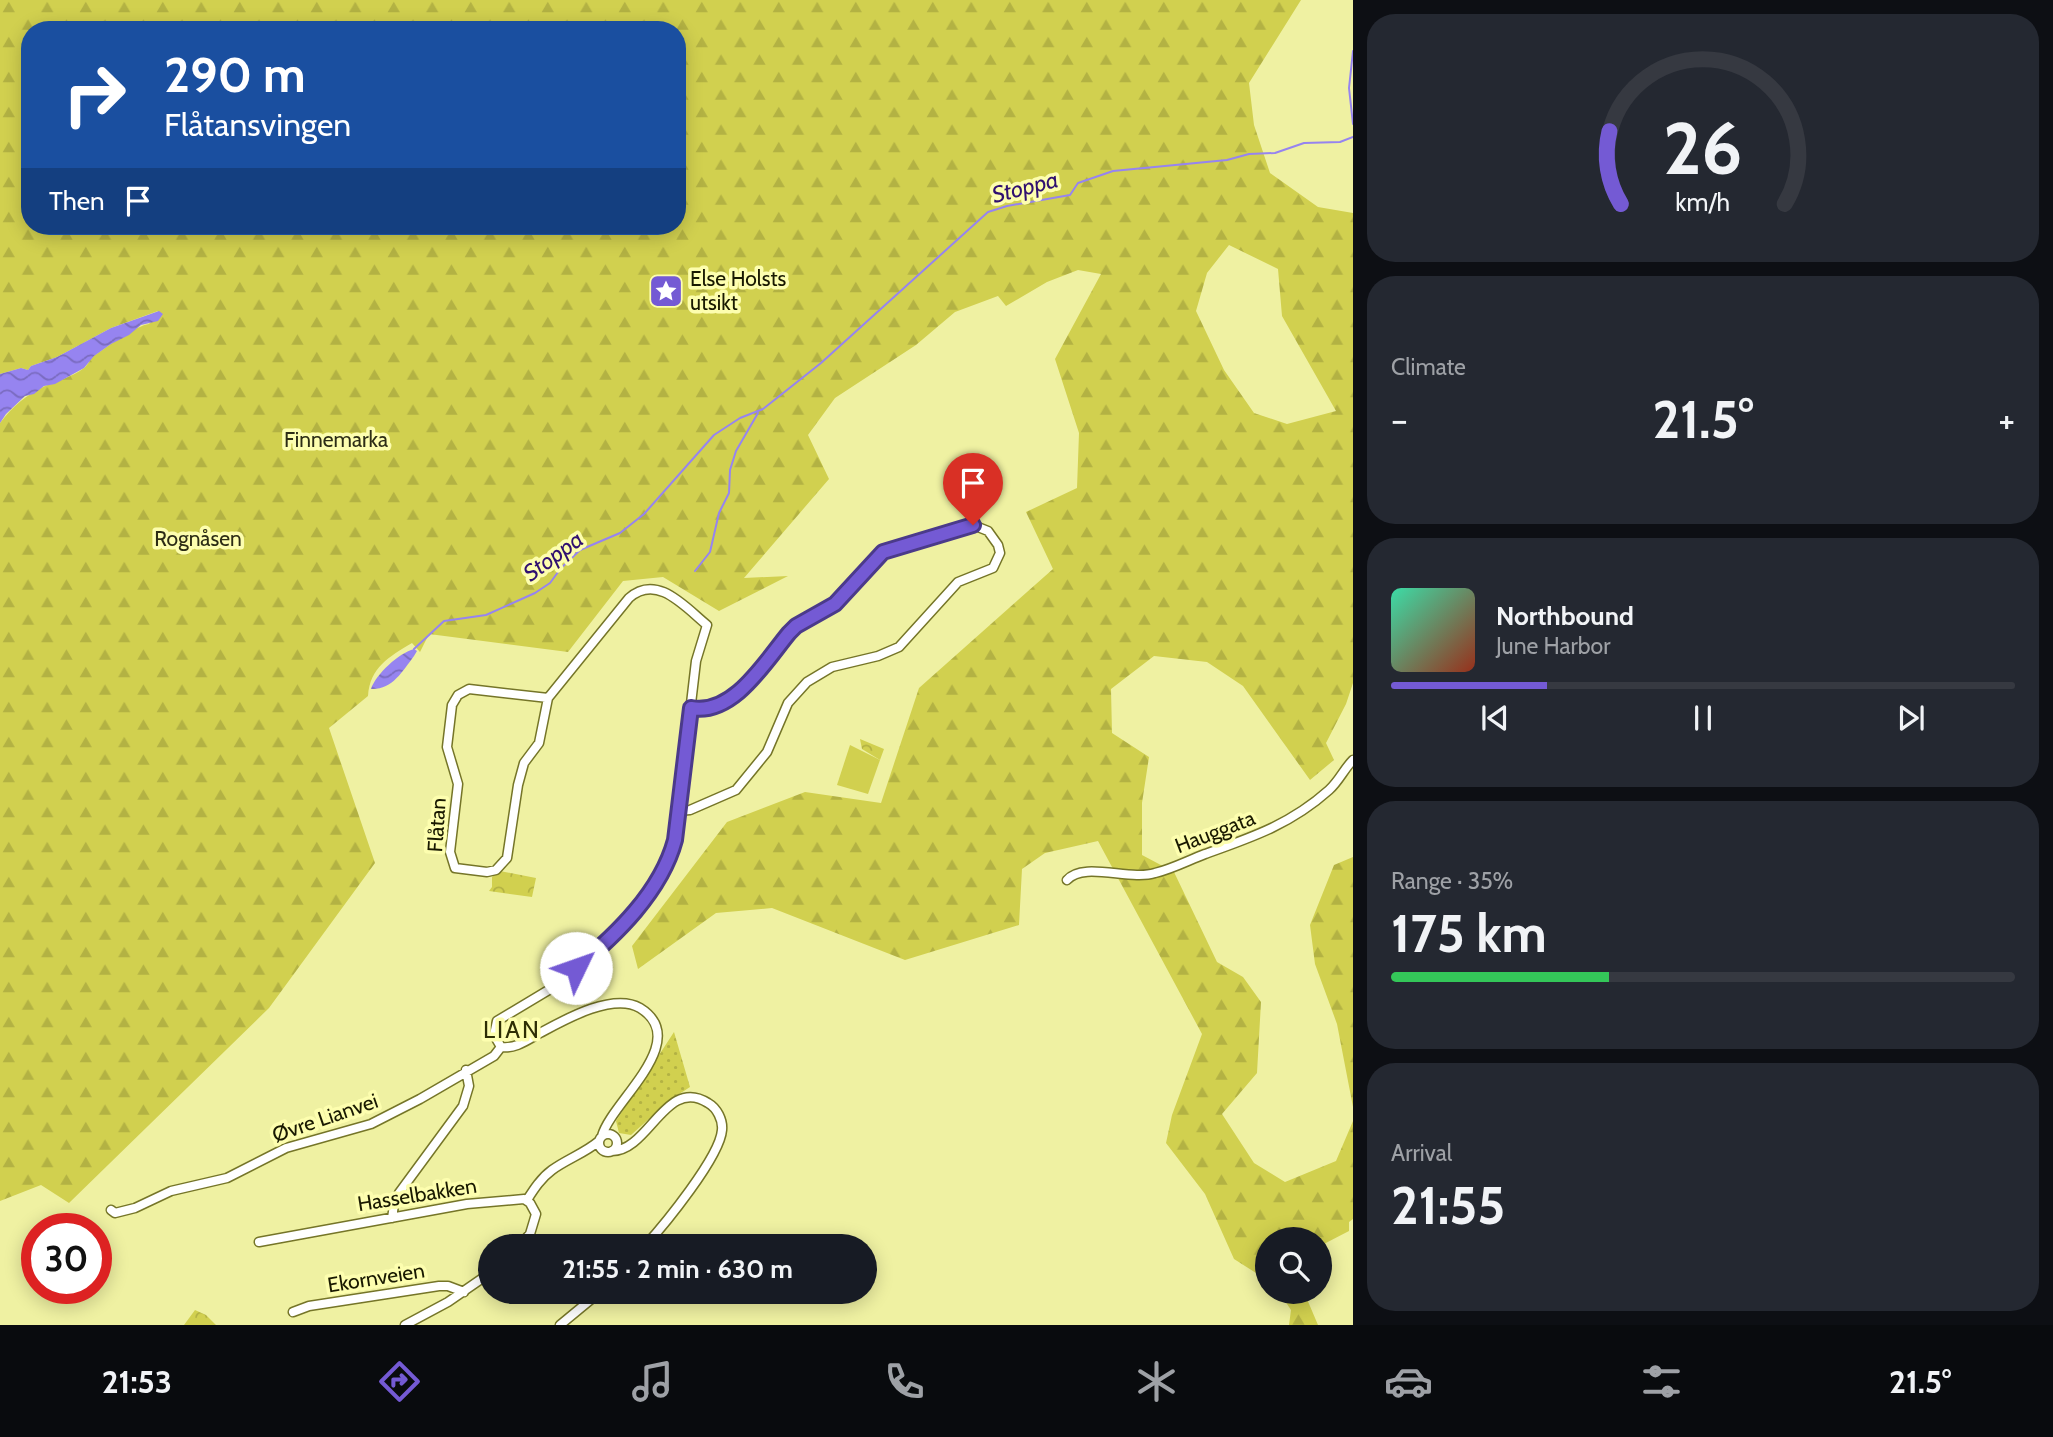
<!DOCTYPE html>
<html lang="en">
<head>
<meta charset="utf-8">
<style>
  body { margin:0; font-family:Cabin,sans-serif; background:#242831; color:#f1f3f6; height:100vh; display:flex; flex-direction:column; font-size:26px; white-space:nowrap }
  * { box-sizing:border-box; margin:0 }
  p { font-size:23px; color:#9ea1a6 }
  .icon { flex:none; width:38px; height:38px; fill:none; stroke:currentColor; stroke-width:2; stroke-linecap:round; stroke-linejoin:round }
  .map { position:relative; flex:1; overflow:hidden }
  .drawer { display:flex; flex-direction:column; gap:14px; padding:14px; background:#0d0f14; width:700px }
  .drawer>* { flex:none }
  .top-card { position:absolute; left:21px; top:21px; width:665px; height:214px; border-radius:28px; box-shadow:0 4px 18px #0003; background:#1a4fa0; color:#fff; overflow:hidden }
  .buttons { position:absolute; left:1255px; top:1227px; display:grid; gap:14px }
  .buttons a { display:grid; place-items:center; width:77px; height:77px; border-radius:50%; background:#171b24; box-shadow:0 4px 18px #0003; font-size:35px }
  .speed { position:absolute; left:21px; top:1213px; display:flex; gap:14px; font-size:35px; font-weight:700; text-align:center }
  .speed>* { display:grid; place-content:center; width:91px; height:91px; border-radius:50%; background:#171b24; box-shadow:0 4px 18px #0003; line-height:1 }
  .speed .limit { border:10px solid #d22; background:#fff; color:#111 }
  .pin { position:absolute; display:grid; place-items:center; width:60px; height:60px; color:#fff; margin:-72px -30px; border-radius:50% 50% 50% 0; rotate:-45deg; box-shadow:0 0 7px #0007 }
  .pin .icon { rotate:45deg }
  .me { position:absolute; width:77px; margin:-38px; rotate:48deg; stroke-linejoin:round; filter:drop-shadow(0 0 5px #0008) }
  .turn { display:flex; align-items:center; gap:24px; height:147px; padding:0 28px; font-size:32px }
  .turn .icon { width:91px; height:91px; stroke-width:2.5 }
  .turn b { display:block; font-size:49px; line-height:60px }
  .then { display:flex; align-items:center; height:66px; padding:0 28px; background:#0003; gap:14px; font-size:26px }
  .big { font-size:52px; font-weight:800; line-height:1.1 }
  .drawer .tile { flex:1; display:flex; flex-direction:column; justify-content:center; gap:10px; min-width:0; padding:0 24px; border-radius:28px; background:#242831 }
  .drawer .dial { align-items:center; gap:0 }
  .dial svg { height:182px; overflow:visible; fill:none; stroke:#363941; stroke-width:7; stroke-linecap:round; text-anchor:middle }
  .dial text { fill:#f1f3f6; stroke:none }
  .song { display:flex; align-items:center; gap:21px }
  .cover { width:84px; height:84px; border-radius:10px; background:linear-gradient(135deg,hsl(160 70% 55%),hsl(10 70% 35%)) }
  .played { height:7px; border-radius:4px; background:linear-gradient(90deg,#745ad4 25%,#363941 25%) }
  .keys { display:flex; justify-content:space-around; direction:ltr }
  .heat { display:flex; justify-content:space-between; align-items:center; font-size:38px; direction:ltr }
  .charge { height:10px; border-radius:5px; background:linear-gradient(90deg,#34c759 35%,#363941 0) }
  .trip { position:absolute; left:478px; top:1234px; width:399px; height:70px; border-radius:35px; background:#171b24; box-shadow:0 4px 18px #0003; font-weight:800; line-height:70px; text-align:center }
  .dock { display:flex; height:112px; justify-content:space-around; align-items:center; background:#090b0e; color:#9ea1a6 }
  .dock .icon { width:49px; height:49px }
  .dock .on { color:#745ad4 }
  .dock b { font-size:32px; color:#f1f3f6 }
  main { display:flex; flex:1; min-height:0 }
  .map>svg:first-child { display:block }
  .grass { fill:url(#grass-dots) }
  .forest { fill:url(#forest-firs); fill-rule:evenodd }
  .park { fill:url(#park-crowns) }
  .garden { fill:#d1d04f }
  .water { fill:url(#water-waves) }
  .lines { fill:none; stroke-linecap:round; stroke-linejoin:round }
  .stream { stroke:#9684f0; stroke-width:2 }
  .minor-casing { stroke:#757528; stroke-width:11 }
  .minor { stroke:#fff; stroke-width:8 }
  .route-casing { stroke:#4b3a8a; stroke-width:18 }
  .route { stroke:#745ad4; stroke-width:12 }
  .labels { text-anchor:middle; stroke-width:7; stroke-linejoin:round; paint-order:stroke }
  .poi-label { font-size:21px; fill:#191900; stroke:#fdfeaf; text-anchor:start }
  .park-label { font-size:21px; fill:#2c2c15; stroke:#fdfeaf }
  .street-label { font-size:21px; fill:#191900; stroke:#fdfeaf }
  .water-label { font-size:23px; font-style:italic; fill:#301070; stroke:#fdfeaf }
  .quarter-label { font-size:24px; letter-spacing:2px; fill:#2e2e04; stroke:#fdfeaf }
</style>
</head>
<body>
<main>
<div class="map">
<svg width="1353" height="1325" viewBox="0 0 1353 1325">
  <defs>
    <pattern id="grass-dots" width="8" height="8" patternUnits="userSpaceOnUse" patternTransform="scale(1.75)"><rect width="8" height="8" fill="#d1d04f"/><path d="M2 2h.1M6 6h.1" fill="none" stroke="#b3b243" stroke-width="1.8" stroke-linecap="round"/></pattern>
    <pattern id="forest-firs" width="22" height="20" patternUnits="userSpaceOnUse" patternTransform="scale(1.75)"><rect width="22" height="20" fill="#d1d04f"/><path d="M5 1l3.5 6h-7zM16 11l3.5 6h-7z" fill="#b3b243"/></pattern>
    <pattern id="park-crowns" width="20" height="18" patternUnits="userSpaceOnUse" patternTransform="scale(1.75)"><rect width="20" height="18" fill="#d1d04f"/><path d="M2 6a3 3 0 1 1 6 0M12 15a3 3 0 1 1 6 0" fill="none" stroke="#b3b243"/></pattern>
    <pattern id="water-waves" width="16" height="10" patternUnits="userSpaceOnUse" patternTransform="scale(1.75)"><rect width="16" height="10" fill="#9684f0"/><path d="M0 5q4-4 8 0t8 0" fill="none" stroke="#7a6bc0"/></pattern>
  </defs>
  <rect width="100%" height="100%" fill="#eff1a2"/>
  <path class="grass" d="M674,1032L690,1087L670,1100L631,1135L619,1133L616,1121Z"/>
  <path class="forest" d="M0,0H1301L1249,83L1254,125L1270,173L1318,207L1353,213V683L1346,704L1326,743L1334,760L1310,780L1243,686L1207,662L1154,656L1111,689L1112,733L1149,757L1142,803V855L1174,872L1217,962L1243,977L1261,1002L1257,1073L1222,1114L1254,1163L1285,1182L1336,1161L1353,1121V1219L1349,1222V1231L1320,1246V1239H1267V1280L1234,1259L1205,1194L1166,1143L1172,1115L1202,1034L1098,841L1045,853L1022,869L1019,925L905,960L772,908L716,913L638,969L632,946L727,822L805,792L881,803L919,688L1053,569L1026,512L1077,488L1079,433L1055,359L1101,274L1078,270L1047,282L1006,306L998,296L955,312L916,345L835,398L808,435L829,479L744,578L788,576L719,611L663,577L623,581L568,652L429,634L420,652L412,643C389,657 370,667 368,696L329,728L375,863L269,1008L69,1203L41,1185L0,1201V423C13,406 26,395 45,386C57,381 72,377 84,368C88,365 90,359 94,356C105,348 137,325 149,324L158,311L111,328L57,357L31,366L28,370L21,368L0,374ZM30,30H677V226H30ZM1229,245L1278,269L1282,316L1336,411L1287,424L1254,413L1224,370L1196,311L1207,273Z
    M1353,857V1107L1337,1024L1315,964L1310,925L1334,865Z
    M1279,1292H1304L1318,1325H1289L1291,1310Z"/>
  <path class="park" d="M860,739L884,749L880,760L862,749Z
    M500,871L536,878L532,897L489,891L492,887V877Z
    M195,1310L206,1315L216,1325H184Z"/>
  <path class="garden" d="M850,745L880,760L868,794L837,785Z"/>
  <path class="water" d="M159,311L163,314L158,321L141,325L129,335L111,344L94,356L84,368L55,384L44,386L34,394L25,396L6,414L0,423V374L21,368L28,370L31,366L57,357L111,328Z
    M414,649L417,651L414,656C402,672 392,690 371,689C376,674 399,653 414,649Z"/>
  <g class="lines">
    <path class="stream" d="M1353,51L1349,88L1353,124
      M695,571L710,552L719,513L729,493L730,470L736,451L758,413
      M414,649L444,621L486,615L535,593L550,583L561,568L580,550L620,533L644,514L714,435L740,418L763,409L821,363L988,212L1007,206L1070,195L1078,183L1113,171L1227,160L1249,154L1275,153L1304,143L1340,142L1353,137"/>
    <g class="minor-casing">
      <path id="minor" d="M678,811L690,810L736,790L767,752L788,703L807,682L832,667L878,656L899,647L958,582L993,568L1000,553L998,545L988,531L973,525L887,550C868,561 858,582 843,597C830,610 811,615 797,626C763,652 742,718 691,708
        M1067,880C1083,861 1130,881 1155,873C1172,869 1189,860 1205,854C1253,837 1291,824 1329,790C1339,781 1344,769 1353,760
        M501,1047L494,1035L497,1021L552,988L589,958L625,922L664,869L675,840L696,661L707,625C685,607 657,573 629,598L548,698L539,743L524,763L518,785L507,858L496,870L487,872L455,868L450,852L458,784L447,747L452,705L458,695L469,689L548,698
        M501,1047C516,1049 527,1040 540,1033C564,1020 613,992 640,1008C693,1041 611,1102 602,1136
        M599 1143a9 9 0 1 1 18 0a9 9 0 1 1-18 0Z
        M612,1151C649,1151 666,1076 708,1103C717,1108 723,1120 722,1130C720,1157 664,1225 645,1246
        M527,1200C534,1189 541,1178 552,1170C567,1159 585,1153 599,1141
        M111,1210L115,1213L135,1208L171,1191L227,1178L286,1148L371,1124L420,1099L494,1056L501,1047
        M392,1218L394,1205L399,1193L463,1106L469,1086L466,1070
        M259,1242L467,1204L524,1199L530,1203L536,1214L530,1234L519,1246
        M293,1312L309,1306L439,1286H448L464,1292
        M405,1325L448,1302L490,1273
        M560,1325L600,1292"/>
    </g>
    <use href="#minor" class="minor"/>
  </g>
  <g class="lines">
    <g class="route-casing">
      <path id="route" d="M576,968C616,935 661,892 675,840L691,708C733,716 765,662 789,633L796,626L835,604L883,552L973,525"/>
    </g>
    <use href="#route" class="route"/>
  </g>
  <defs>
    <g id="sight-square" transform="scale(1.75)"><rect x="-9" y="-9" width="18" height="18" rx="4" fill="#745ad4" stroke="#fdfeaf"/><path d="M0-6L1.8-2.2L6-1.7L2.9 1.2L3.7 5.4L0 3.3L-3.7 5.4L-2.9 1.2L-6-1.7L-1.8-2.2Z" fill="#fff"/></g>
  </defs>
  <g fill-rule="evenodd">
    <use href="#sight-square" x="666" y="291"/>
  </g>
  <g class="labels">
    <g class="poi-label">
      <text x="690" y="286">Else Holsts<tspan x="690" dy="24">utsikt</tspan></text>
    </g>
    <g class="park-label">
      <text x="336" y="447">Finnemarka</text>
      <text x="198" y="546">Rognåsen</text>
    </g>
    <g class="street-label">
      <text transform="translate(437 825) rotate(-86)" y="7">Flåtan</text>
      <text transform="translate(1215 832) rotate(-21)" y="7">Hauggata</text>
      <text transform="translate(325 1118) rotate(-19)" y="7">Øvre Lianvei</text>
      <text transform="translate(417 1195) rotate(-9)" y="7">Hasselbakken</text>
      <text transform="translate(376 1278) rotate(-9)" y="7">Ekornveien</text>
    </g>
    <g class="water-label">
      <text transform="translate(1025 187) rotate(-14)" y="8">Stoppa</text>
      <text transform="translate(553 556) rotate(-36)" y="8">Stoppa</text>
    </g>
    <g class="quarter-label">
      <text x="512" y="1038">LIAN</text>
    </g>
  </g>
</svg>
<div class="buttons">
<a><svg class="icon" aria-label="search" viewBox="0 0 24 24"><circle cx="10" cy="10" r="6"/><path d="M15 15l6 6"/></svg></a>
</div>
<div class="speed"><div class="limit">30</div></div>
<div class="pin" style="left:973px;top:525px;background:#d93025"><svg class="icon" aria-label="arrive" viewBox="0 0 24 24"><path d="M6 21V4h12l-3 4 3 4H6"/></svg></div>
<svg class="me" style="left:576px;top:968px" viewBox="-20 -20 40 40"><circle r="19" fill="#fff"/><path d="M0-13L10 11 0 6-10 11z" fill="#745ad4"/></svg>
<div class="trip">21:55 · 2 min · 630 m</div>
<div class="top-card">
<div class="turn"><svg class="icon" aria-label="right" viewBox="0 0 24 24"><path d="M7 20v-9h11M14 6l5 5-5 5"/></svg><div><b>290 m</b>Flåtansvingen</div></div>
<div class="then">Then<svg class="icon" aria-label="arrive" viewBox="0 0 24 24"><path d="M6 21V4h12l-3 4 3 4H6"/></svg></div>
</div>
</div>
<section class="drawer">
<div class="tile dial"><svg viewBox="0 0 100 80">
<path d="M14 69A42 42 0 1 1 86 69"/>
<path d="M14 69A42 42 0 0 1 9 37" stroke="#745ad4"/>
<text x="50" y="56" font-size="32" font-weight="700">26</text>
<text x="50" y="72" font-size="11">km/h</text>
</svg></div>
<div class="tile"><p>Climate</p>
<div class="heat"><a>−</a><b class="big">21.5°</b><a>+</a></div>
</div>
<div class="tile">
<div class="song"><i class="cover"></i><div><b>Northbound</b><p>June Harbor</p></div></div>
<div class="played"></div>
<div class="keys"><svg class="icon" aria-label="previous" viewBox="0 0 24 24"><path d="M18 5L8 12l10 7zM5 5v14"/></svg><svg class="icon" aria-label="pause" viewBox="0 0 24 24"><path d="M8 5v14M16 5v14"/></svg><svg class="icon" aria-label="next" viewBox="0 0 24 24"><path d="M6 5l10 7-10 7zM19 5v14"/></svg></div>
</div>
<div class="tile"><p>Range · 35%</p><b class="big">175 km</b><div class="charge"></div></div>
<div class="tile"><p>Arrival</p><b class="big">21:55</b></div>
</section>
</main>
<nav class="dock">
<b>21:53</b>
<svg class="icon on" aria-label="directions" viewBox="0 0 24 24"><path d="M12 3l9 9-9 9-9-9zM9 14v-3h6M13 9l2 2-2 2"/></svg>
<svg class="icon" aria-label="music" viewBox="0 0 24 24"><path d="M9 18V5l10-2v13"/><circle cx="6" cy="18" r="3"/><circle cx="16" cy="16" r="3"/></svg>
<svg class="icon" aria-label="phone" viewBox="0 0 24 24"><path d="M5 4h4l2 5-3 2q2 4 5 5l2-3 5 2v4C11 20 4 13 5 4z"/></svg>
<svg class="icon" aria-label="climate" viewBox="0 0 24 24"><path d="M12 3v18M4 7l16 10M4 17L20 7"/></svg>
<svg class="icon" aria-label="car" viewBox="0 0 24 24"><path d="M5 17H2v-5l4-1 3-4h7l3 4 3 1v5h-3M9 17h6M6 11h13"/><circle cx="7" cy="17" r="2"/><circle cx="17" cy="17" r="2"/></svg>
<svg class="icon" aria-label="filters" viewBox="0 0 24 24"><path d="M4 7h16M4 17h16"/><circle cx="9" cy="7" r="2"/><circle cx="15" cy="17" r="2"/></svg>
<b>21.5°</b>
</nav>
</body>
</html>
